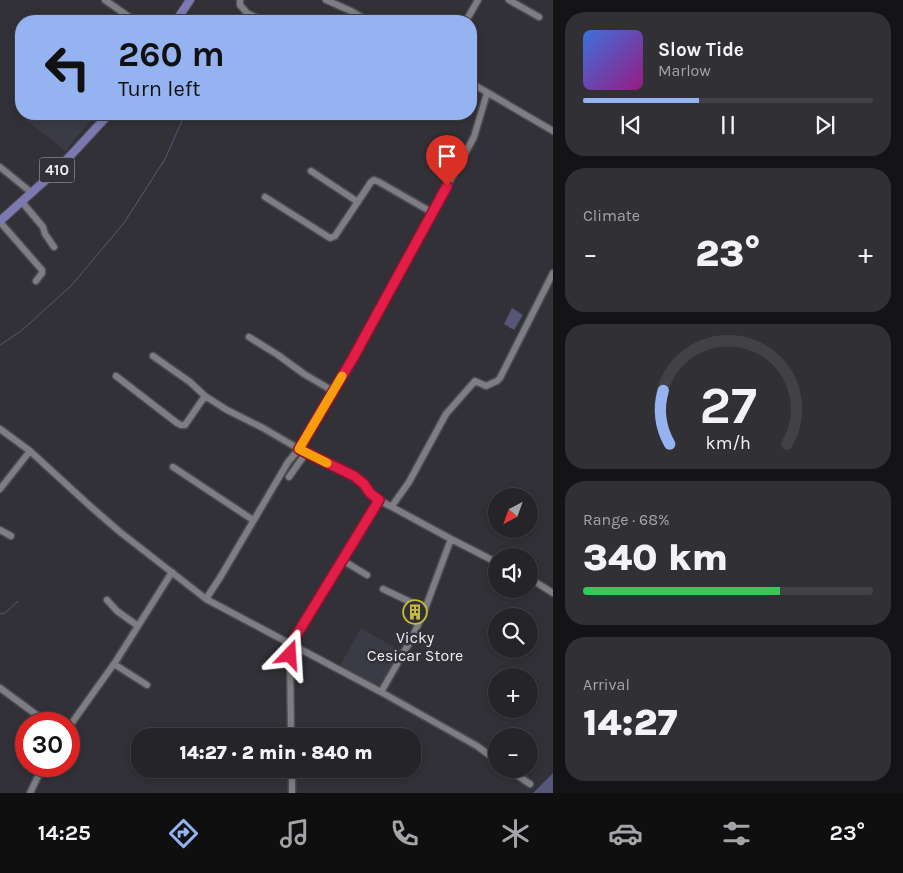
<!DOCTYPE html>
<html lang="en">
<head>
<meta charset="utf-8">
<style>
  body { margin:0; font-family:Karla,sans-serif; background:#313135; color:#f1f3f6; height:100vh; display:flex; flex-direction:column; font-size:19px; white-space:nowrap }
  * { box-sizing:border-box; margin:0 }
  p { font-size:16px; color:#a3a5a8 }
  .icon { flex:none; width:28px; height:28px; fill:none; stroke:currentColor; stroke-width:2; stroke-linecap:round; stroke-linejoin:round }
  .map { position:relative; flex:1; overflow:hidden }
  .side { display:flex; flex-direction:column; gap:12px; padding:12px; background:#141417; width:350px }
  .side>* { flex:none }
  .hud { position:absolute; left:15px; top:15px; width:462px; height:105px; border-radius:20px; box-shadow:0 2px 8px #0003,0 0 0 1px #424246; background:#95b2f1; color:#111; overflow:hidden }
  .needle { width:32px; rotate:221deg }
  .fabs { position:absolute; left:488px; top:488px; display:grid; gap:10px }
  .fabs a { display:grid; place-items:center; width:50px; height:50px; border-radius:50%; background:#252529; box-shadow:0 2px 8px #0003,0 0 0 1px #424246; font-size:25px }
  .speed { position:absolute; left:15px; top:712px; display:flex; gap:10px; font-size:25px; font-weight:700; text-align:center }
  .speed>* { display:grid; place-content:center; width:65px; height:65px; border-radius:50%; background:#252529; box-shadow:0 2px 8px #0003,0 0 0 1px #424246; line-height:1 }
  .speed .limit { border:8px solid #d22; background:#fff; color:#111 }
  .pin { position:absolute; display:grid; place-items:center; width:42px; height:42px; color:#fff; margin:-51px -21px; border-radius:50% 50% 50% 0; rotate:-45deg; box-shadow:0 0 5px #0007 }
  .pin .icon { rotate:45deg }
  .me { position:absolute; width:55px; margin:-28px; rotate:20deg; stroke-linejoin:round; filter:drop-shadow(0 0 4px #0008) }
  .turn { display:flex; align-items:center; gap:18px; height:105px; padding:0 20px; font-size:22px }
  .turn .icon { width:65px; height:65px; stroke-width:2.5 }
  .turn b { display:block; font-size:35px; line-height:42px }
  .big { font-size:38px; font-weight:800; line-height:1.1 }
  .side .card { flex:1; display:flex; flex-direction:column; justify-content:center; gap:8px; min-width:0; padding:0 18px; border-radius:20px; background:#313135 }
  .side .dial { align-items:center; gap:0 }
  .dial svg { height:130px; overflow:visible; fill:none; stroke:#424246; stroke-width:7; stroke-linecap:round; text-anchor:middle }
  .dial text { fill:#f1f3f6; stroke:none }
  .song { display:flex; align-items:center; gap:15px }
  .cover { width:60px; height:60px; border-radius:8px; background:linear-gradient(135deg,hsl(220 70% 55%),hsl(310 70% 35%)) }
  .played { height:5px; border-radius:2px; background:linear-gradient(90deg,#95b2f1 40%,#424246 40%) }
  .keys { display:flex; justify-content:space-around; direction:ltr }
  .heat { display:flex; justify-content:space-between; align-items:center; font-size:28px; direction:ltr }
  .charge { height:8px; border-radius:4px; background:linear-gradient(90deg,#34c759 68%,#424246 0) }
  .trip { position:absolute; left:131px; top:728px; width:290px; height:50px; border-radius:20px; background:#252529; box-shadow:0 2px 8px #0003,0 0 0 1px #424246; font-weight:800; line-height:50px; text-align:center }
  .dock { display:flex; height:80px; justify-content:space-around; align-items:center; background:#0f0f10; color:#a3a5a8 }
  .dock .icon { width:35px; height:35px }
  .dock .active { color:#95b2f1 }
  .dock b { font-size:22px; color:#f1f3f6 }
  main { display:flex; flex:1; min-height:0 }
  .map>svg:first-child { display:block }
  .built { fill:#3b3b46 }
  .green { fill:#575678 }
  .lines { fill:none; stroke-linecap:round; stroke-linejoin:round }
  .stream { stroke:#5a5676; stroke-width:1 }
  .minor-casing { stroke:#4c4c50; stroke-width:9 }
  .major-casing { stroke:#4c4c50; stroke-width:10 }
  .minor { stroke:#7d7d84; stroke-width:6 }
  .major { stroke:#7c79b2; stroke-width:8 }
  .route-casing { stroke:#92132f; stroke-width:12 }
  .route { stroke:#e11d48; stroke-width:9 }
  .slow { stroke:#f59e0b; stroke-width:9 }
  .labels { text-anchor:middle; stroke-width:5; stroke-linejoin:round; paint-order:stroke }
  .shield { fill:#313137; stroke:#b5b5b8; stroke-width:1 }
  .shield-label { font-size:15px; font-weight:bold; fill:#ededf0 }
  .poi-label { font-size:16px; fill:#ededf0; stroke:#313137 }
</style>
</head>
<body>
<main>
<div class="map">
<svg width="553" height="793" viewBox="0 0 553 793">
  <rect width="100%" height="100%" fill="#313137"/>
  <path class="built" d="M21,114H83L91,120L65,151L20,115Z
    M361,628L402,652L382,690L339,667Z"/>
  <path class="green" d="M512,308L523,315L514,330L504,324Z
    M553,773V793H533Z"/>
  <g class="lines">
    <path class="stream" d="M0,345L21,331L71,286L124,223L165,159L185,114
      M0,614L5,613L18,601"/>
    <g class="minor-casing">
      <path id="minor" d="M105,0L135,21
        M240,0V5L247,13L263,21
        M326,0L351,11L368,21
        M509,0L539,17
        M117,21L123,13
        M158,21L160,19H164L168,21
        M351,21L355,14
        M466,21L478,0
        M471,83L553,131
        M0,167L32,193
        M311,171L358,202
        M265,197L330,238L335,236L371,182L374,180L379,182L433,213
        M22,202L43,227L45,234L54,247
        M0,222L42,270V273L36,281
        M249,337L278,355L304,374L333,391
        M153,356L190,382L205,396L227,410L263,428L299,449L354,476L364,485L370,493L379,500L451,539L496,562
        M116,376L177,423L181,425H185L205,396
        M0,429L30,451L90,506L120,532L206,599L381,692L477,746L496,760
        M173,467L253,520
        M289,477L306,453
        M0,489L30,451
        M392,506L409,482L446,414L475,381L486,386L497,381L500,378L553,273
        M0,530L11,536
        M342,560L367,575
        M529,578L553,593
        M383,589L425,609
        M206,599L221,576L288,462L299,449L353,358L474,137L487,93
        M107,600L117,611L138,626
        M114,664L147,685
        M0,688L49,724
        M381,692L412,638L425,609L451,539
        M69,727L116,661L172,572
        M291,736L290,655L291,644L379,500
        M292,769V793
        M508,769L530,784
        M30,793L43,766"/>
    </g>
    <g class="major-casing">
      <path id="major" d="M176,21L190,0
        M0,221L59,168L109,114"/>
    </g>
    <use href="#minor" class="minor"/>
    <use href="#major" class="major"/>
  </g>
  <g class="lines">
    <g class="route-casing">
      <path id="route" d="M290,655L291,644L379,500L370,493L364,484L354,476L299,449L353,358L447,186"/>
    </g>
    <use href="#route" class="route"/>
    <path class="slow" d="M327,463L299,449L342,376"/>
  </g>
  <defs>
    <g id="building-ring" transform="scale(1.25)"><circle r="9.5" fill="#313137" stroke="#c6bc3c" stroke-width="1.5"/><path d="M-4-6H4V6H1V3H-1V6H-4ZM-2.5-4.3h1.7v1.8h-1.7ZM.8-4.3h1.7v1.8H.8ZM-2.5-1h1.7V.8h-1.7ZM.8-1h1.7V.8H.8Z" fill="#c6bc3c"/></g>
  </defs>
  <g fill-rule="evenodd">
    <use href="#building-ring" x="415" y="612"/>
  </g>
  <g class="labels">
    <rect class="shield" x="39.5" y="157.5" width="35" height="25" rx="4"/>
    <g class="shield-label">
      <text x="57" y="175">410</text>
    </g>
    <g class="poi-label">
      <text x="415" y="643">Vicky<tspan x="415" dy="18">Cesicar Store</tspan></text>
    </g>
  </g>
</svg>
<div class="fabs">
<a><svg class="needle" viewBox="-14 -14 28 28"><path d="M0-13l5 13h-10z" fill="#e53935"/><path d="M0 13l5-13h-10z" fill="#a3a5a8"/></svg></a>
<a><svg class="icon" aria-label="sound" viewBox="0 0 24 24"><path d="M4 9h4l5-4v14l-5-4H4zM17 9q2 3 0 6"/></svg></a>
<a><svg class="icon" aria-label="search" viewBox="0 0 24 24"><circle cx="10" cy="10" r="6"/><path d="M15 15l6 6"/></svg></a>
<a>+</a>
<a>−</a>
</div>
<div class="speed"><div class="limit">30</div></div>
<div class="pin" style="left:447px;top:186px;background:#d93025"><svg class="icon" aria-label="arrive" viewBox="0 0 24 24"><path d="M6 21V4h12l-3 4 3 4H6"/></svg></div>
<svg class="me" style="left:290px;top:655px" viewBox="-20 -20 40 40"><path d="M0-17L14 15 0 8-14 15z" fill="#e11d48" stroke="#fff" stroke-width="4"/></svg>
<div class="trip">14:27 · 2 min · 840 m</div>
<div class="hud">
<div class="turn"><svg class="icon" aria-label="left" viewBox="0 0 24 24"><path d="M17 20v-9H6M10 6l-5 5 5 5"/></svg><div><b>260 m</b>Turn left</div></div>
</div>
</div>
<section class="side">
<div class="card">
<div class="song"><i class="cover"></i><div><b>Slow Tide</b><p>Marlow</p></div></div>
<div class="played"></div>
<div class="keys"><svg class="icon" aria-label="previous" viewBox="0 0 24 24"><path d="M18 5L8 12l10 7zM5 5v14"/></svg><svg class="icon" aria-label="pause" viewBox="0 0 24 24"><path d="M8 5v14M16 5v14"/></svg><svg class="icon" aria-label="next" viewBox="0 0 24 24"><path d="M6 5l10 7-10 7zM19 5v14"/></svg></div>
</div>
<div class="card"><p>Climate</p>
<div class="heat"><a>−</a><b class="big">23°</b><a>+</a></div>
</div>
<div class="card dial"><svg viewBox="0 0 100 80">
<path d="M14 69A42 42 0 1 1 86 69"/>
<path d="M14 69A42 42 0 0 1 10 36" stroke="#95b2f1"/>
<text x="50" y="56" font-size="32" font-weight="700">27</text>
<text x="50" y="72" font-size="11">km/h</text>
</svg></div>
<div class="card"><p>Range · 68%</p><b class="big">340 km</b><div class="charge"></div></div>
<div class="card"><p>Arrival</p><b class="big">14:27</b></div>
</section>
</main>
<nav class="dock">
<b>14:25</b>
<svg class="icon active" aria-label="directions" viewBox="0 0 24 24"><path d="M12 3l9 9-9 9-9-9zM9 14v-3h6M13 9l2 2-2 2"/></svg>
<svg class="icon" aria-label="music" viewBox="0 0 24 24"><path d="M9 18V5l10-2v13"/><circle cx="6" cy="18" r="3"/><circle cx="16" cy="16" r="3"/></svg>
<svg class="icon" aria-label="phone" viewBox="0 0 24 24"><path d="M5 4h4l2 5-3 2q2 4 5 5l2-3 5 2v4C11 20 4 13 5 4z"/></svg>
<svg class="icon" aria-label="climate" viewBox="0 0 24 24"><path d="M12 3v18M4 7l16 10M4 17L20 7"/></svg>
<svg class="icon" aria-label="car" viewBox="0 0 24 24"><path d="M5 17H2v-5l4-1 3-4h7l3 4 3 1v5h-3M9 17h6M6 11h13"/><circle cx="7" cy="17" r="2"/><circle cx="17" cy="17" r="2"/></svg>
<svg class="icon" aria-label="filters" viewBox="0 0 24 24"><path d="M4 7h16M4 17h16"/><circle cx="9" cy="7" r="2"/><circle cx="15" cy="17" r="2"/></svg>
<b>23°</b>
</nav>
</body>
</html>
